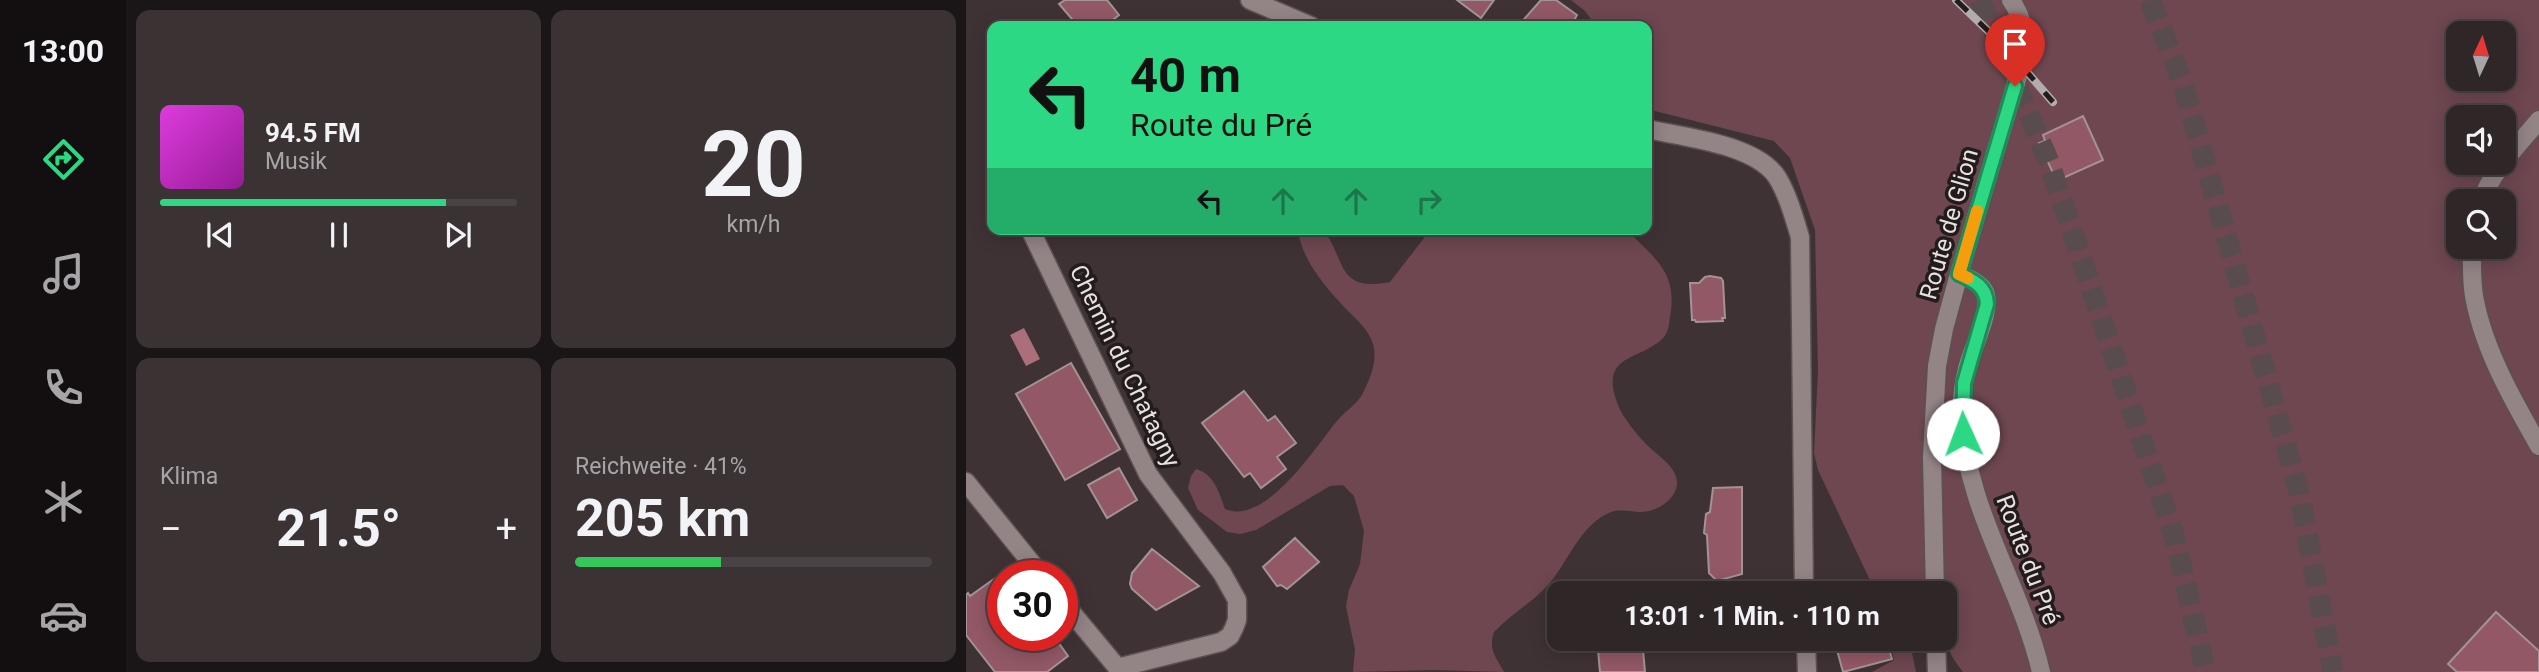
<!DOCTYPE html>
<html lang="de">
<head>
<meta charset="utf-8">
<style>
  body { margin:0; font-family:Roboto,sans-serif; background:#3b3234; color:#f1f3f6; height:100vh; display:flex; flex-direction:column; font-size:26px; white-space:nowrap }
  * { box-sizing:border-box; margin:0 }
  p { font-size:23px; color:#a7a5a8 }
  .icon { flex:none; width:38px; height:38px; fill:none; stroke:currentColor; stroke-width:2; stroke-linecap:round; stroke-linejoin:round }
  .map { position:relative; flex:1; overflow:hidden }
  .drawer { display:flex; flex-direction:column; gap:10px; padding:10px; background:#1a1516; width:840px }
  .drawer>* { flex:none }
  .guide { position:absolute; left:21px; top:21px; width:665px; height:214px; border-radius:14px; box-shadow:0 4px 18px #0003,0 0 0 2px #4a4345; background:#2dd884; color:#111; overflow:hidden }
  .needle { width:46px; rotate:4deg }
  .buttons { position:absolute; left:1480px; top:21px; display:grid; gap:14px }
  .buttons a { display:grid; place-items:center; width:70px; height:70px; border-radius:14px; background:#2f2628; box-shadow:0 4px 18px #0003,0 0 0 2px #4a4345; font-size:35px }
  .speed { position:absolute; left:21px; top:560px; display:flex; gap:14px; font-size:35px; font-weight:700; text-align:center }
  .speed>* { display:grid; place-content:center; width:91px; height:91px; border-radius:50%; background:#2f2628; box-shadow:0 4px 18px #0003,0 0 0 2px #4a4345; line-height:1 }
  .speed .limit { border:10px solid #d22; background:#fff; color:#111 }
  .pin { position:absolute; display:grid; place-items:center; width:60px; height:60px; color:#fff; margin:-72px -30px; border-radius:50% 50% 50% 0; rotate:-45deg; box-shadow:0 0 7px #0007 }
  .pin .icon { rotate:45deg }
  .me { position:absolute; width:77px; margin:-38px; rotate:358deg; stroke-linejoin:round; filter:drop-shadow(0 0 5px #0008) }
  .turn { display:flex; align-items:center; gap:24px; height:147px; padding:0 28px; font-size:32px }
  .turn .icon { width:91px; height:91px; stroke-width:2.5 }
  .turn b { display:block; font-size:49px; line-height:60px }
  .lanes { display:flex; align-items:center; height:66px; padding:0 28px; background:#0003; justify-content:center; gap:35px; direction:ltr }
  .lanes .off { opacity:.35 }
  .big { font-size:52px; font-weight:700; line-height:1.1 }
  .drawer .tile { flex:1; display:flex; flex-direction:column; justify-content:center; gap:10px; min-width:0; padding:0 24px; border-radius:14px; background:#3b3234 }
  .drawer .dial { align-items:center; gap:0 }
  .dial b { font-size:91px; line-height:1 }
  .song { display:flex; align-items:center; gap:21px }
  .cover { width:84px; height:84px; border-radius:10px; background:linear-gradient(135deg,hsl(300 70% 55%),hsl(300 70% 35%)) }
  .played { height:7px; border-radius:4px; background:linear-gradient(90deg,#2dd884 80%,#4a4345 80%) }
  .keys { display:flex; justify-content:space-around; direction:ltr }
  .heat { display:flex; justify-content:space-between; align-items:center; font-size:38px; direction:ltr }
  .charge { height:10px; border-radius:5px; background:linear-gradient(90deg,#34c759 41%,#4a4345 0) }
  .drawer .tiles { flex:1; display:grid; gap:10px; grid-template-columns:repeat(2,1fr) }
  .trip { position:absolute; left:581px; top:581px; width:410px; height:70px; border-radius:14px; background:#2f2628; box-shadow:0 4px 18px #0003,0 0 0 2px #4a4345; font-weight:700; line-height:70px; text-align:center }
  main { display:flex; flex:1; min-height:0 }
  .tabs { display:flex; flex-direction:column; width:126px; justify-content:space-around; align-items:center; background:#130f10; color:#a7a5a8 }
  .tabs .icon { width:49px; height:49px }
  .tabs .current { color:#2dd884 }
  .tabs b { font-size:32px; color:#f1f3f6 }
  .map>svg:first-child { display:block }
  .green { fill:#6e4750; fill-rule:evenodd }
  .water { fill:#ab6f7c }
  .building { fill:#925865; stroke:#a39396; stroke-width:2 }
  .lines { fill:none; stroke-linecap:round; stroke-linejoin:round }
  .highway-tunnel { stroke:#584c4f; stroke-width:21; stroke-dasharray:21 10; stroke-linecap:butt }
  .minor-casing { stroke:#5c5153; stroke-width:21 }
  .minor { stroke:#938486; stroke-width:18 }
  .rail-casing { stroke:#b4abac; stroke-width:8 }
  .rail { stroke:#221c1d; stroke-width:5; stroke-dasharray:16; stroke-linecap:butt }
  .route-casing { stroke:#1d8c56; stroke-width:18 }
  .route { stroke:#2dd884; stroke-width:12 }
  .slow { stroke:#f59e0b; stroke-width:12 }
  .labels { text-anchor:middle; stroke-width:7; stroke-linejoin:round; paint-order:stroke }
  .street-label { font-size:24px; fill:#e8e0e1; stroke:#221c1d }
</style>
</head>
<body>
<main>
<nav class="tabs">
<b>13:00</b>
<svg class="icon current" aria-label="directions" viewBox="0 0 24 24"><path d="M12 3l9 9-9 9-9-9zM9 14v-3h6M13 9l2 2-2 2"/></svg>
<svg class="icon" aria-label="music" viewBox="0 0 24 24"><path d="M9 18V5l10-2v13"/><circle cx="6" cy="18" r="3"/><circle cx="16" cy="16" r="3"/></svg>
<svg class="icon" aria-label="phone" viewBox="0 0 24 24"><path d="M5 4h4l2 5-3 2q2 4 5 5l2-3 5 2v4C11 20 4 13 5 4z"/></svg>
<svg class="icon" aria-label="climate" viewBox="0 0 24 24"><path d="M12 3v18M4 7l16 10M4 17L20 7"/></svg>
<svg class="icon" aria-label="car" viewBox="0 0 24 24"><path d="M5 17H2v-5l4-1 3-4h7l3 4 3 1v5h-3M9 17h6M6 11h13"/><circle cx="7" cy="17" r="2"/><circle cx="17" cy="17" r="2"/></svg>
</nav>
<section class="drawer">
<div class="tiles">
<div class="tile">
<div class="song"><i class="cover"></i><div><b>94.5 FM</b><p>Musik</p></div></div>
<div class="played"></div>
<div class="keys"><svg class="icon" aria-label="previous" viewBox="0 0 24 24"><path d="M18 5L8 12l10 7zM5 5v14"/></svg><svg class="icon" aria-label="pause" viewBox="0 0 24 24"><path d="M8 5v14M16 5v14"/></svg><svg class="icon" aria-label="next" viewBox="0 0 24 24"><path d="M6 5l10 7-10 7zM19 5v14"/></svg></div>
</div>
<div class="tile dial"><b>20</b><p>km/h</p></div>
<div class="tile"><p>Klima</p>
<div class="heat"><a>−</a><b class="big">21.5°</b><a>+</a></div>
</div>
<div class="tile"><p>Reichweite · 41%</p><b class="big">205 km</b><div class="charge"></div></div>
</div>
</section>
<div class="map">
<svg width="1573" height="672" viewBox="0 0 1573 672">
  <rect width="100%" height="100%" fill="#3f3235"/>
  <path class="green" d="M605,0H1573V672H997C992,665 983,655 983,647C981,631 990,614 978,601V593L954,591L948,593H910L852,470L848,453L852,370L849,230L824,158L808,141L681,109V26H630L619,11ZM1493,33H1538V79H1493ZM1493,117H1538V163H1493ZM1493,201H1538V247H1493Z
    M332,229H356C381,257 368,293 424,282L465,229H657L663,232C690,260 712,273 704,317C703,326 702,335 694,341C669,361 633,356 652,405C657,418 673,437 683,447C695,458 716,471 710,489C705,504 686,513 672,512C663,511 654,509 645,512C616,524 605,555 587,579C571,600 546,613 528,632C522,650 530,657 538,672L469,670L387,672L389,650L380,606L383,590L394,564L398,531L388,496L377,485L364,486L290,530L274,534L261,532L232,510L222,488L225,476L230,469C248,474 253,492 259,509C299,526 349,448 370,422C378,412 390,405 396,395C404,379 412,361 407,344C403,330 391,320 381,310C361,289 335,260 332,229Z
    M923,639H943L950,672H906L928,660Z"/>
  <path class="water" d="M58,328L74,359L60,366L44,335Z"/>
  <path class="building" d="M99,0H141L153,15L139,26H112L93,4Z
    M491,0H528L515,18Z
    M575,0H590L611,15L605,26H552Z
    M1117,116L1137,160L1097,178L1094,172L1088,175L1073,143L1079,141L1077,135Z
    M744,276L755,278L757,281L759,318H756L757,321L730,322L729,320H726L724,283H733L739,277Z
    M105,363L154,449L99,480L50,394Z
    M278,391L302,421L309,416L330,443L311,457L320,469L295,488L284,473L278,477L236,423Z
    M153,468L171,500L141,518L122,485Z
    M776,487V574L751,581L743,573L741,535L738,533L740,514L744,512L747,488Z
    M329,538L353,562L321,589L315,585L311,586L297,567Z
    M186,549L233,586L190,610L166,589L164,584L166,573Z
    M39,571L43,576H37V635H87L102,656L81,672H29L0,635V595L2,593L4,596Z
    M1530,612L1573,651V672H1491L1482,664Z
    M631,639H676L679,672H634Z
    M868,639H920L926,659L877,672Z"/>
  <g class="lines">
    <path class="highway-tunnel" d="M1014,0L1083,162L1209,539L1240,672
      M1184,0L1217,84L1333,492L1367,672"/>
    <g class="minor-casing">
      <path id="minor" d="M284,0L345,26
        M681,129C717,137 789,144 811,177C822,195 828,217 834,237L838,593
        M1516,201C1523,174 1555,142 1573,120
        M64,229L182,474L256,573L271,600V620L268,628L264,636L255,642L151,668
        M1506,247C1506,265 1505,284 1509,301C1519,352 1548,402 1573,446
        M993,274C1002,278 1014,282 1019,292C1027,310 1005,350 1001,369C997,385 995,401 996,417C999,508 1055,585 1075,672
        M0,482L76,576
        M969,593L966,457L971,366L978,329L993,274L1058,56C1061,35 1057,18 1045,0
        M96,601L155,672
        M840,639L841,672
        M970,639L971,672"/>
    </g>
    <use href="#minor" class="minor"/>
    <g class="rail-casing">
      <path id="rail" d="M990,0L1040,48L1087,102"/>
    </g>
    <use href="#rail" class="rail"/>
  </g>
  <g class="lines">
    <g class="route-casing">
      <path id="route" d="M997,434L998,383L1021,304C1020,286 1008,281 993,274L1049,86"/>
    </g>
    <use href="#route" class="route"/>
    <path class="slow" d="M1002,278L993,274L1011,211"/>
  </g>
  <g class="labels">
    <g class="street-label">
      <text transform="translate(983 224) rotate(-74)" y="8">Route de Glion</text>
      <text transform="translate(159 366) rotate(64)" y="8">Chemin du Chatagny</text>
      <text transform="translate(1062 560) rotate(69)" y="8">Route du Pré</text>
    </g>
  </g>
</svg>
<div class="buttons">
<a><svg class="needle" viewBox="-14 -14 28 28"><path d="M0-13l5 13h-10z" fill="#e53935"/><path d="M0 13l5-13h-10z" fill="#a7a5a8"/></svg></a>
<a><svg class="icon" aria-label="sound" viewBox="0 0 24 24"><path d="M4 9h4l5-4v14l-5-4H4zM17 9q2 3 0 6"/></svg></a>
<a><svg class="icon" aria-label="search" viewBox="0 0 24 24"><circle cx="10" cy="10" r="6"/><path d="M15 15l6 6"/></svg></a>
</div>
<div class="speed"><div class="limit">30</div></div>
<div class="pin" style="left:1049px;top:86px;background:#d93025"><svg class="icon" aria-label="arrive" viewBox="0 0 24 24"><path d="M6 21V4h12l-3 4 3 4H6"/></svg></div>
<svg class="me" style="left:997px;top:434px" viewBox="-20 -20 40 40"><circle r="19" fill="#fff"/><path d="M0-13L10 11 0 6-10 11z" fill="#2dd884"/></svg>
<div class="trip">13:01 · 1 Min. · 110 m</div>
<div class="guide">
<div class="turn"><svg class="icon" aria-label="left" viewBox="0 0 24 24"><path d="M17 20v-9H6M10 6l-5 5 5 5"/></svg><div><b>40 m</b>Route du Pré</div></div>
<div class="lanes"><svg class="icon" aria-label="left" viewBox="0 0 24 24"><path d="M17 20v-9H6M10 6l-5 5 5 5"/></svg><svg class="icon off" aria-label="ahead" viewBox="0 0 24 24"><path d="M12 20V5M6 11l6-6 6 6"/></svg><svg class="icon off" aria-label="ahead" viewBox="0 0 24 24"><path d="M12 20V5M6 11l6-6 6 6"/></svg><svg class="icon off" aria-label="right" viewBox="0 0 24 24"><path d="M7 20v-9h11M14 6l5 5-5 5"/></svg></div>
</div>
</div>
</main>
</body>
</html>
